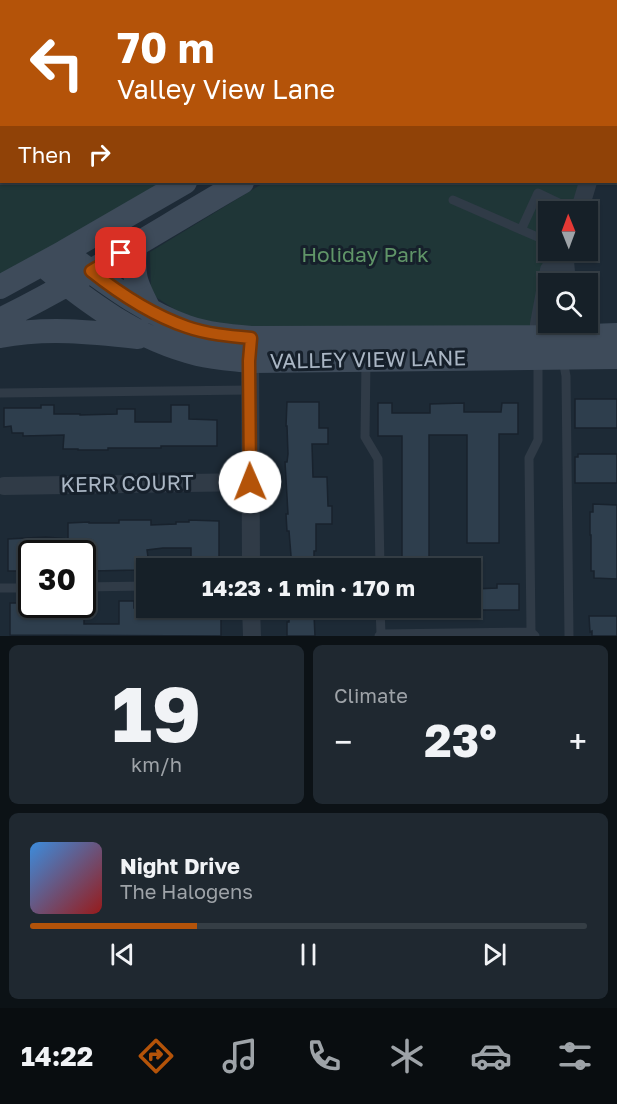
<!DOCTYPE html>
<html lang="en">
<head>
<meta charset="utf-8">
<style>
  body { margin:0; font-family:"Golos Text",sans-serif; background:#1f2830; color:#f1f3f6; height:100vh; display:flex; flex-direction:column; font-size:22px; white-space:nowrap }
  * { box-sizing:border-box; margin:0 }
  p { font-size:20px; color:#9ea3a8 }
  .icon { flex:none; width:33px; height:33px; fill:none; stroke:currentColor; stroke-width:2; stroke-linecap:round; stroke-linejoin:round }
  .map { position:relative; height:636px; overflow:hidden }
  .drawer { display:flex; flex-direction:column; gap:9px; padding:9px; background:#0c1216; flex:1 }
  .drawer>* { flex:none }
  .top-card { position:absolute; left:0px; top:0px; width:618px; height:183px; box-shadow:0 2px 4px #0004,0 0 0 2px #353e45; background:#b45309; color:#fff; overflow:hidden }
  .needle { width:39px; rotate:359deg }
  .buttons { position:absolute; left:538px; top:201px; display:grid; gap:12px }
  .buttons a { display:grid; place-items:center; width:60px; height:60px; border-radius:0px; background:#162028; box-shadow:0 2px 4px #0004,0 0 0 2px #353e45; font-size:30px }
  .speed { position:absolute; left:18px; top:540px; display:flex; gap:12px; font-size:30px; font-weight:700; text-align:center }
  .speed>* { display:grid; place-content:center; width:78px; height:78px; border-radius:50%; background:#162028; box-shadow:0 2px 4px #0004,0 0 0 2px #353e45; line-height:1 }
  .speed .limit { border:3px solid #111; border-radius:9px; background:#fff; color:#111 }
  .pin { position:absolute; display:grid; place-items:center; width:51px; height:51px; color:#fff; margin:-26px; border-radius:12px; box-shadow:0 3px 9px #0006 }
  .me { position:absolute; width:66px; margin:-33px; rotate:359deg; stroke-linejoin:round; filter:drop-shadow(0 0 4px #0008) }
  .turn { display:flex; align-items:center; gap:21px; height:126px; padding:0 18px; font-size:27px }
  .turn .icon { width:78px; height:78px; stroke-width:2.5 }
  .turn b { display:block; font-size:42px; line-height:51px }
  .then { display:flex; align-items:center; height:57px; padding:0 18px; background:#0003; gap:12px; font-size:22px }
  .big { font-size:45px; font-weight:700; line-height:1.1 }
  .drawer .card { flex:1; display:flex; flex-direction:column; justify-content:center; gap:9px; min-width:0; padding:0 21px; border-radius:9px; background:#1f2830 }
  .drawer .dial { align-items:center; gap:0 }
  .dial b { font-size:78px; line-height:1 }
  .song { display:flex; align-items:center; gap:18px }
  .cover { width:72px; height:72px; border-radius:9px; background:linear-gradient(135deg,hsl(210 70% 55%),hsl(0 70% 35%)) }
  .played { height:6px; border-radius:3px; background:linear-gradient(90deg,#b45309 30%,#353e45 30%) }
  .keys { display:flex; justify-content:space-around; direction:ltr }
  .heat { display:flex; justify-content:space-between; align-items:center; font-size:33px; direction:ltr }
  .drawer .tiles { flex:1; display:grid; gap:9px; grid-template-columns:1fr 1fr }
  .card:last-child { grid-column:span 2 }
  .trip { position:absolute; left:136px; top:558px; width:345px; height:60px; border-radius:0px; background:#162028; box-shadow:0 2px 4px #0004,0 0 0 2px #353e45; font-weight:700; line-height:60px; text-align:center }
  .menu { display:flex; height:96px; justify-content:space-around; align-items:center; background:#090d10; color:#9ea3a8 }
  .menu .icon { width:42px; height:42px }
  .menu .current { color:#b45309 }
  .menu b { font-size:27px; color:#f1f3f6 }
  .map>svg:first-child { display:block }
  .green { fill:#1f3637 }
  .building { fill:#2e3e4d; stroke:#18222d; stroke-width:1.5 }
  .lines { fill:none; stroke-linecap:round; stroke-linejoin:round }
  .lane { stroke:#303b47; stroke-width:9 }
  .street { stroke:#303b47; stroke-width:18 }
  .secondary { stroke:#3e4b5a; stroke-width:24 }
  .route-casing { stroke:#753606; stroke-width:15 }
  .route { stroke:#b45309; stroke-width:10 }
  .labels { text-anchor:middle; stroke-width:6; stroke-linejoin:round; paint-order:stroke }
  .park-label { font-size:21px; fill:#609568; stroke:#16202b }
  .street-label { font-size:21px; fill:#aab6c4; stroke:#16202b }
</style>
</head>
<body>
<div class="map">
<svg width="617" height="636" viewBox="0 0 617 636">
  <rect width="100%" height="100%" fill="#1d2a36"/>
  <path class="green" d="M0,0H458L457,2H2V182H162L37,257L0,274Z
    M265,182H580L570,211L549,212V250L551,251L541,269L533,327L230,328L188,318L151,294L150,252Z"/>
  <path class="building" d="M575,399H617V428H575Z
    M287,402H319V428H328V444H312L313,477H327L328,506H332V524H316V551H314V568H292L289,531H287L286,514H288L285,462H287L288,454L287,426H286Z
    M378,403H392V413H430V404L464,403V412H501L502,403H518V434H499V543H467V435H429V568H402V436H378Z
    M41,405H54V414H80V415L117,414V409H135V422H171V405H189V419L217,420V446H161V448H108V450H78V449H63L64,435L23,436V433H12L11,426L4,427V408H41Z
    M578,454H617V483H575V457H578Z
    M593,504L617,505V579L594,578V571H591V535H590V512H593Z
    M119,520H151V525L176,524V522H189V520L219,521V567H201V562L191,561V548H163L147,550L148,557H138V570L92,571V558H84V554H32V568H29V571H8V539L46,537L68,539V523L89,522V523H119Z
    M497,584H519V610H474V589L497,588Z
    M119,601H134V608H165V616H204V608H221V636L10,635V603H25V604L84,605V624H119Z
    M289,615H314L315,636H287V622H289Z
    M589,616H617V636H592V631L590,632Z"/>
  <g class="lines">
    <path class="lane" d="M616,65L617,64
      M616,85L617,100
      M616,135H617
      M453,200L549,242
      M521,230L538,193L578,212
      M563,360L566,376L569,636
      M366,361L365,437L378,459L380,568
      M0,393L250,390
      M82,587L147,586
      M0,588H32
      M381,634L531,632
      M379,636L381,634L380,608
      M535,636L531,632L529,458L538,440V360"/>
    <path class="street" d="M585,0V2
      M579,212L588,182
      M564,284L566,272L564,250
      M538,347L539,324L549,270L562,250
      M250,348L251,568
      M4,486L250,482
      M251,608L252,636"/>
    <path class="secondary" d="M475,2L476,0
      M510,2L511,0
      M136,243C131,275 136,284 150,311
      M64,252C103,280 141,311 187,327C207,334 229,336 251,338L562,337L617,335
      M42,264C88,303 139,340 198,354C215,358 232,359 249,361L617,357
      M0,287L64,252L185,182
      M0,320C83,279 162,228 242,182
      M0,336C46,327 92,332 138,337"/>
  </g>
  <g class="lines">
    <g class="route-casing">
      <path id="route" d="M121,253L91,271C120,294 152,315 187,327C207,334 229,336 251,338L249,361L250,482"/>
    </g>
    <use href="#route" class="route"/>
  </g>
  <g class="labels">
    <g class="park-label">
      <text x="365" y="262">Holiday Park</text>
    </g>
    <g class="street-label">
      <text transform="translate(368 360) rotate(-1)" y="7">VALLEY VIEW LANE</text>
      <text transform="translate(127 484) rotate(-1)" y="7">KERR COURT</text>
    </g>
  </g>
</svg>
<div class="buttons">
<a><svg class="needle" viewBox="-14 -14 28 28"><path d="M0-13l5 13h-10z" fill="#e53935"/><path d="M0 13l5-13h-10z" fill="#9ea3a8"/></svg></a>
<a><svg class="icon" aria-label="search" viewBox="0 0 24 24"><circle cx="10" cy="10" r="6"/><path d="M15 15l6 6"/></svg></a>
</div>
<div class="speed"><div class="limit">30</div></div>
<div class="pin" style="left:121px;top:253px;background:#d93025"><svg class="icon" aria-label="arrive" viewBox="0 0 24 24"><path d="M6 21V4h12l-3 4 3 4H6"/></svg></div>
<svg class="me" style="left:250px;top:482px" viewBox="-20 -20 40 40"><circle r="19" fill="#fff"/><path d="M0-13L10 11 0 6-10 11z" fill="#b45309"/></svg>
<div class="trip">14:23 · 1 min · 170 m</div>
<div class="top-card">
<div class="turn"><svg class="icon" aria-label="left" viewBox="0 0 24 24"><path d="M17 20v-9H6M10 6l-5 5 5 5"/></svg><div><b>70 m</b>Valley View Lane</div></div>
<div class="then">Then<svg class="icon" aria-label="right" viewBox="0 0 24 24"><path d="M7 20v-9h11M14 6l5 5-5 5"/></svg></div>
</div>
</div>
<section class="drawer">
<div class="tiles">
<div class="card dial"><b>19</b><p>km/h</p></div>
<div class="card"><p>Climate</p>
<div class="heat"><a>−</a><b class="big">23°</b><a>+</a></div>
</div>
<div class="card">
<div class="song"><i class="cover"></i><div><b>Night Drive</b><p>The Halogens</p></div></div>
<div class="played"></div>
<div class="keys"><svg class="icon" aria-label="previous" viewBox="0 0 24 24"><path d="M18 5L8 12l10 7zM5 5v14"/></svg><svg class="icon" aria-label="pause" viewBox="0 0 24 24"><path d="M8 5v14M16 5v14"/></svg><svg class="icon" aria-label="next" viewBox="0 0 24 24"><path d="M6 5l10 7-10 7zM19 5v14"/></svg></div>
</div>
</div>
</section>
<nav class="menu">
<b>14:22</b>
<svg class="icon current" aria-label="directions" viewBox="0 0 24 24"><path d="M12 3l9 9-9 9-9-9zM9 14v-3h6M13 9l2 2-2 2"/></svg>
<svg class="icon" aria-label="music" viewBox="0 0 24 24"><path d="M9 18V5l10-2v13"/><circle cx="6" cy="18" r="3"/><circle cx="16" cy="16" r="3"/></svg>
<svg class="icon" aria-label="phone" viewBox="0 0 24 24"><path d="M5 4h4l2 5-3 2q2 4 5 5l2-3 5 2v4C11 20 4 13 5 4z"/></svg>
<svg class="icon" aria-label="climate" viewBox="0 0 24 24"><path d="M12 3v18M4 7l16 10M4 17L20 7"/></svg>
<svg class="icon" aria-label="car" viewBox="0 0 24 24"><path d="M5 17H2v-5l4-1 3-4h7l3 4 3 1v5h-3M9 17h6M6 11h13"/><circle cx="7" cy="17" r="2"/><circle cx="17" cy="17" r="2"/></svg>
<svg class="icon" aria-label="filters" viewBox="0 0 24 24"><path d="M4 7h16M4 17h16"/><circle cx="9" cy="7" r="2"/><circle cx="15" cy="17" r="2"/></svg>
</nav>
</body>
</html>
